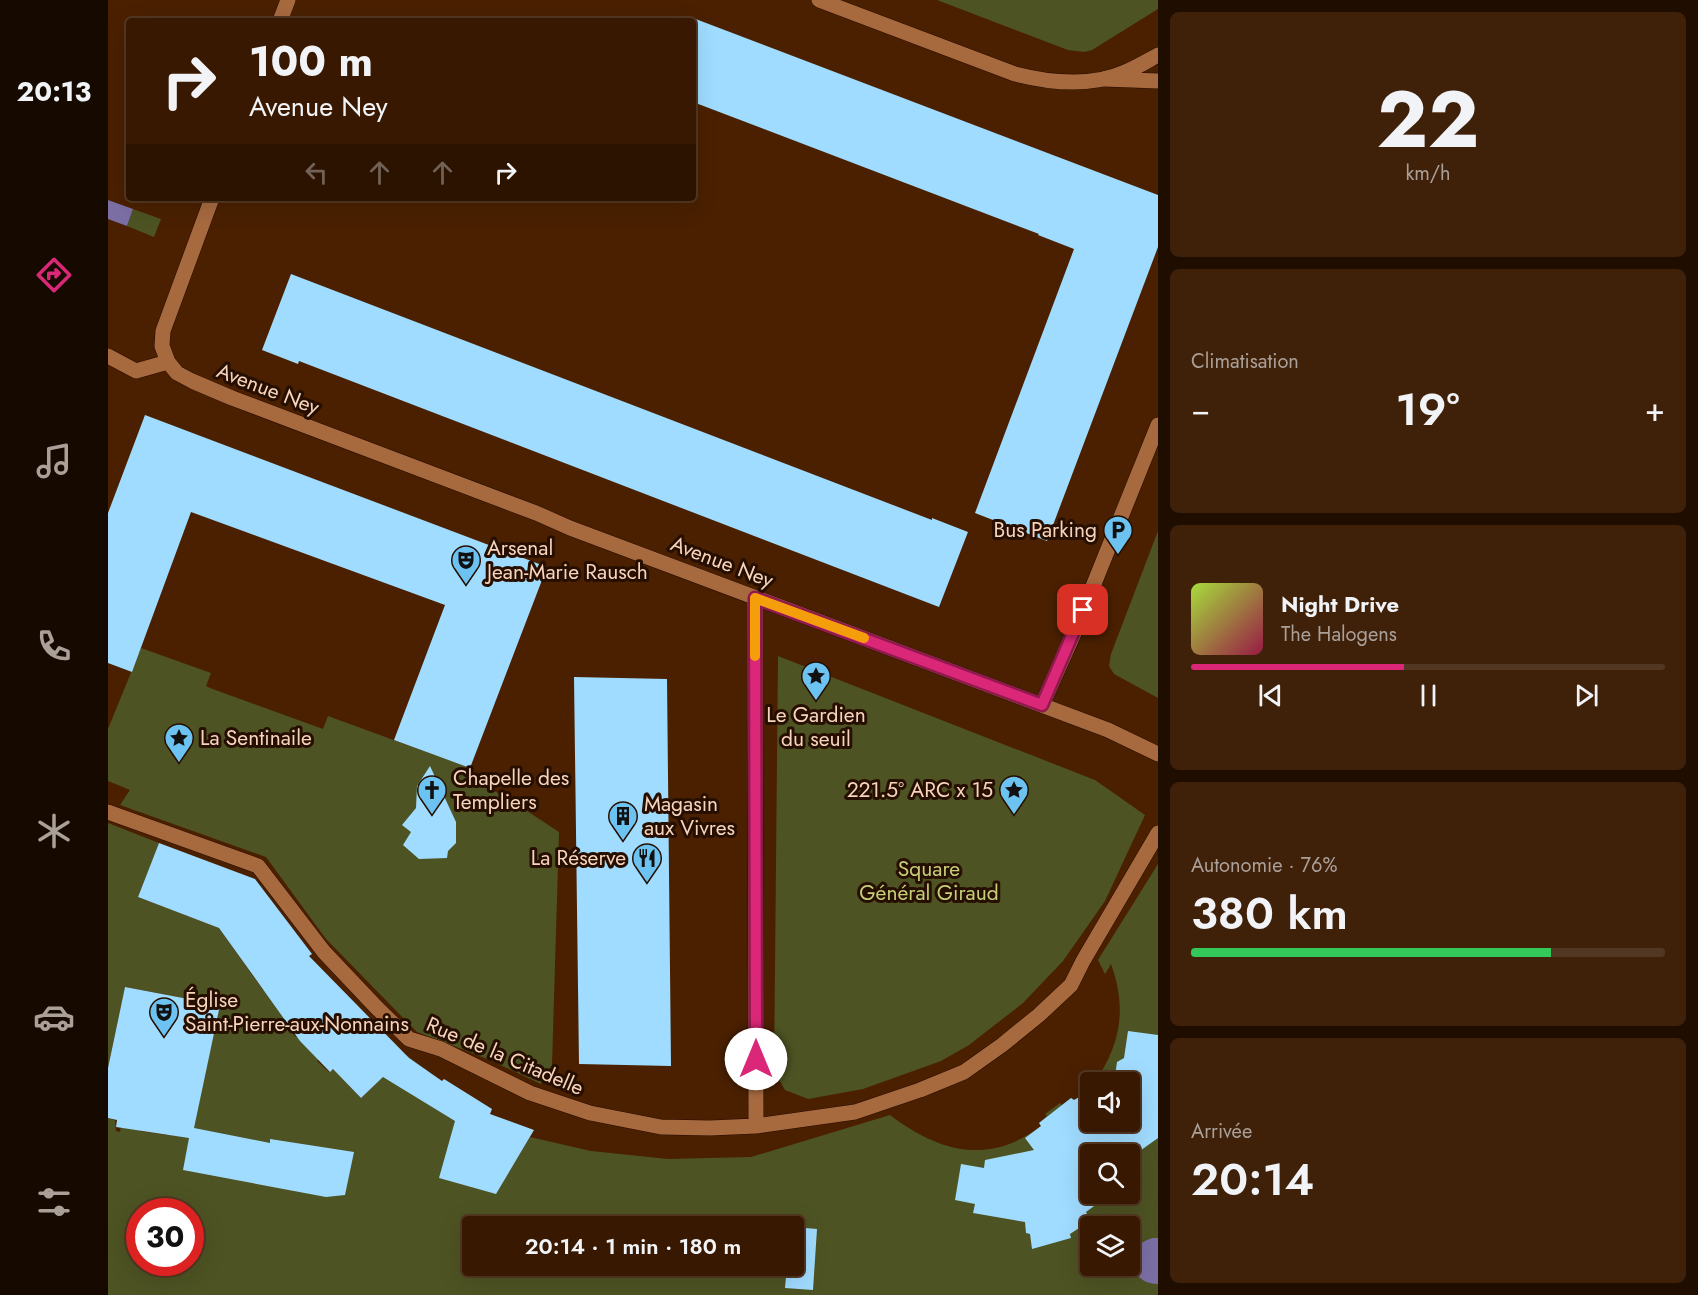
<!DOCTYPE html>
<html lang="fr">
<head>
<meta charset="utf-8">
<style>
  body { margin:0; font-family:Jost,sans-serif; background:#3f210a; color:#f1f3f6; height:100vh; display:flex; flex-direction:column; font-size:22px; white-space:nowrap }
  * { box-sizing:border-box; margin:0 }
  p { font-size:20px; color:#aba099 }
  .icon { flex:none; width:33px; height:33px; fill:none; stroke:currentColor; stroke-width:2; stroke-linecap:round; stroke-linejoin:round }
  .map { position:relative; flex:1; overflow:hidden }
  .sheet { display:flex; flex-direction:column; gap:12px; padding:12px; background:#1f0d00; width:540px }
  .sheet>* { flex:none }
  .hud { position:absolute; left:18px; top:18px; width:570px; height:183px; border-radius:6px; box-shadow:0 6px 24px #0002,0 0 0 2px #523722; background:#381800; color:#f1f3f6; overflow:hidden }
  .fabs { position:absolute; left:972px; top:1072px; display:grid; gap:12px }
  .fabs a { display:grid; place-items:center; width:60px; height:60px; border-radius:6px; background:#381800; box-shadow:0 6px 24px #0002,0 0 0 2px #523722; font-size:30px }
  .speed { position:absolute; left:18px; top:1198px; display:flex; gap:12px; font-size:30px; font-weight:700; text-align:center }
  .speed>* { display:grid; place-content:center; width:78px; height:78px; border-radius:50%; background:#381800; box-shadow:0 6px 24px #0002,0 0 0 2px #523722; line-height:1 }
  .speed .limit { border:9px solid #d22; background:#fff; color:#111 }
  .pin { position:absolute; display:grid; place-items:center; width:51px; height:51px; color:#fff; margin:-26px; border-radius:12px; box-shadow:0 3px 9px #0006 }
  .me { position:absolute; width:66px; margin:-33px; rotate:0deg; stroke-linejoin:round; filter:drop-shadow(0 0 4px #0008) }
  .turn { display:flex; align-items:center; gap:21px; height:126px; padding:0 24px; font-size:27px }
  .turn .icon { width:78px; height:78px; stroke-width:2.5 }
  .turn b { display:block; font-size:42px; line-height:51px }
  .lanes { display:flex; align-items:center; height:57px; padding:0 24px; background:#0003; justify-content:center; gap:30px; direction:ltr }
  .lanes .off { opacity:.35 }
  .big { font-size:45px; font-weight:600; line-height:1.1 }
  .sheet .tile { flex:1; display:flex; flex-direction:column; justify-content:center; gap:9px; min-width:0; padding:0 21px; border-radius:9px; background:#3f210a }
  .sheet .dial { align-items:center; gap:0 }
  .dial b { font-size:78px; line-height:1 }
  .song { display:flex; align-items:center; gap:18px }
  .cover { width:72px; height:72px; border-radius:9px; background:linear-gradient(135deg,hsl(80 70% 55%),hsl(340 70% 35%)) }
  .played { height:6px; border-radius:3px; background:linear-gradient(90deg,#db2777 45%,#523722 45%) }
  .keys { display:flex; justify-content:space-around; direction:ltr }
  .heat { display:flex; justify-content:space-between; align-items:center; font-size:33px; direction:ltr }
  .charge { height:9px; border-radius:4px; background:linear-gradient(90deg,#34c759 76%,#523722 0) }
  .trip { position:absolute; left:354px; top:1216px; width:342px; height:60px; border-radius:6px; background:#381800; box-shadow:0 6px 24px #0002,0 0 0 2px #523722; font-weight:600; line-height:60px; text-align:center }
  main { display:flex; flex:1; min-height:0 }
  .menu { display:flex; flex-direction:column; width:108px; justify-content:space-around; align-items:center; background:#160a00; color:#aba099 }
  .menu .icon { width:42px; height:42px }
  .menu .current { color:#db2777 }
  .menu b { font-size:27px; color:#f1f3f6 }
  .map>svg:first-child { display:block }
  .green { fill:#4e5323; fill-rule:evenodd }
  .water { fill:#7b6fa5 }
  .building { fill:#a0dcff }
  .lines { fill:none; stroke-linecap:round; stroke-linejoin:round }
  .pedestrian-casing { stroke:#290c00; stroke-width:16 }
  .minor-casing { stroke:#290c00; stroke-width:16 }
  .tertiary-casing { stroke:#290c00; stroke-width:16 }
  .pedestrian { stroke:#a76a3f; stroke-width:15 }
  .minor { stroke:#a76a3f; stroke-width:15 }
  .tertiary { stroke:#a76a3f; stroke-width:15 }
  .route-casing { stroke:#8e194d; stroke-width:15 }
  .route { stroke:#db2777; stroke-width:10 }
  .slow { stroke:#f59e0b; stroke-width:10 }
  .labels { text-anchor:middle; stroke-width:6; stroke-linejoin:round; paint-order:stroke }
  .street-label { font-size:21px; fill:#f7d4be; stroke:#260f00 }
  .poi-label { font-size:21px; fill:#f7d4be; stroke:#260f00; text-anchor:start }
  .park-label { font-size:21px; fill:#c5cf76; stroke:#260f00 }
</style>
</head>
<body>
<main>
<nav class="menu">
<b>20:13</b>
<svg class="icon current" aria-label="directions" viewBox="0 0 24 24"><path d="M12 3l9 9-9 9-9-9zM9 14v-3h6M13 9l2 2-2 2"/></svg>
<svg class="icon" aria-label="music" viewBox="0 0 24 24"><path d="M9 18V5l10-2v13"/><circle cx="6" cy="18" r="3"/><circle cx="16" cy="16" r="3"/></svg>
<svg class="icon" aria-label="phone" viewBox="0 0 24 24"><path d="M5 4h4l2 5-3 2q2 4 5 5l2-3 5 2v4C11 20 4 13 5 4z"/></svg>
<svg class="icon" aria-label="climate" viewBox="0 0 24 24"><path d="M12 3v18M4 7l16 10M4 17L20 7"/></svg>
<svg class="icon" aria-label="car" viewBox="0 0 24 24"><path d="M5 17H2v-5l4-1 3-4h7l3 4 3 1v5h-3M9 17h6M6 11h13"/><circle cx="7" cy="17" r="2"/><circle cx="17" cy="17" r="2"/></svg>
<svg class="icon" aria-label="filters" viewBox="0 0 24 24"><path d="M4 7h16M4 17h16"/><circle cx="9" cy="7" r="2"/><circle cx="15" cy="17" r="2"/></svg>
</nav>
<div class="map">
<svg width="1050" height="1295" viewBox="0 0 1050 1295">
  <rect width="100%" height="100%" fill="#4a2000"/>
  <path class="green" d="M829,0H1050V9L984,50L976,52L960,50Z
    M25,209L53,219L46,237L19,226Z
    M1050,531V698L1006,674L1001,666L1003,654Z
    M33,648L103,673L98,686L102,688L215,729L220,716L362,768L358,780L393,794L451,832L444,1065L433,1084L382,1060L309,1032L218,939L158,857L12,805L22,790L0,781V729Z
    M670,656L987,780L1037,815L997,901L955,961L915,1003L861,1045L833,1061L755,1089L700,1099L677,1090L666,1071Z
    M0,823L51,843L30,897L111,928L155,990L172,978L195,1010L178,1027L188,1037L191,1036L212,1058L209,1061L221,1072L225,1069L253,1098L298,1055L321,1072L307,1096L382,1142L332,1178L388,1193L422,1137L483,1151L560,1159L643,1157L782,1115C831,1152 880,1166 933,1126L931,1123L939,1116L937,1114L952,1103L954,1105L963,1098L967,1100L982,1088V1122H1022V1083H986C1013,1045 1019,1008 1003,964L997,974L990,960L1050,864V1295H0V1118L7,1120L8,1131L12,1132L13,1126L32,1128V1131L59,1135L112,1005L17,987L0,1068ZM982,1155H1022V1194H982ZM32,1212H82V1263H32ZM364,1227H686V1266H364ZM982,1227H1022V1266H982Z"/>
  <path class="water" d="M0,200L25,209L19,226L0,219Z
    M1045,1238H1050V1284C1037,1284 1030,1278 1024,1267C1024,1251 1030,1242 1045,1238Z"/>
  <path class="building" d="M585,18L1050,195V247L939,541L867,513L966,249L930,235L931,234L585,102Z
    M183,274L824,520V518L860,532L831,607L191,361L190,364L154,350Z
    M37,415L439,567L362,768L286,740L337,605L83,512L24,672L0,663V513Z
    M466,677L559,679L563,1066L471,1064Z
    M322,766L348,822V843L340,851L339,858L311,859L295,845L303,832L294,825L308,808L309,786Z
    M51,843L147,879L204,954L201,956L301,1058L334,1081L336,1079L384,1109L382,1114L426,1130L388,1194L331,1178L347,1121L275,1077L253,1098L225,1069L222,1072L192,1041L111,928L30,897Z
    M17,987L112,1005L86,1128L162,1143V1139L246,1152L237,1195L218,1197L75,1170L81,1138L8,1127L9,1120L0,1118V1068Z
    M1020,1031L1050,1035V1138L1022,1158V1155H982V1194H996L997,1198L978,1212L982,1221L962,1234L963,1238L924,1249L922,1234L918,1233L917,1222L865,1213L867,1204L847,1200L853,1164L876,1168L877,1160L926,1150L917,1138L933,1126L931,1123L963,1098L966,1100L980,1092L982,1095V1122H1022V1083H1006L1009,1062L1016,1058Z
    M686,1227L709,1229L705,1290L677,1288L679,1266H686Z"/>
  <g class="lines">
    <g class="pedestrian-casing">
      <path id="pedestrian" d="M0,356L28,371L60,362"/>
    </g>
    <g class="minor-casing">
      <path id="minor" d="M996,79L1050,81
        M647,598L648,1126
        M934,705L967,631L1050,425
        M0,812L150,866L216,952L269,1008L301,1039L333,1049L422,1093L482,1113L553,1127L602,1128L648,1126L747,1112L812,1090L856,1072L894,1045L931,1015L963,985L975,961L1050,833"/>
    </g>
    <g class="tertiary-casing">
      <path id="tertiary" d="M711,0L907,74C942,83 983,87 1017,72C1028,68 1039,61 1050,55
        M172,21L180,0
        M104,198L55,331L54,346L60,362L69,373L84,381L124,398L428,513L462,528L1000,730L1050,754"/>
    </g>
    <use href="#pedestrian" class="pedestrian"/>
    <use href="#minor" class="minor"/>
    <use href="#tertiary" class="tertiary"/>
  </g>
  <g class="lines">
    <g class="route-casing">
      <path id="route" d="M648,1059L647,598L934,705L975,610"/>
    </g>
    <use href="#route" class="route"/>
    <path class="slow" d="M647,656V598L756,638"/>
  </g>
  <defs>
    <g id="parking-pin" transform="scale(1.5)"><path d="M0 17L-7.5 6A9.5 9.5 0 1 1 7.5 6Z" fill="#6cc3f2" stroke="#260f00"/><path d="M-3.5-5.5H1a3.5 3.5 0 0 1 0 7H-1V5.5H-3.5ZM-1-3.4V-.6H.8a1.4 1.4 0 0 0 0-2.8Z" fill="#111"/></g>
    <g id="theatre-pin" transform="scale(1.5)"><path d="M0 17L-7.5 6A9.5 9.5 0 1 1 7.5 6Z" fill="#6cc3f2" stroke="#260f00"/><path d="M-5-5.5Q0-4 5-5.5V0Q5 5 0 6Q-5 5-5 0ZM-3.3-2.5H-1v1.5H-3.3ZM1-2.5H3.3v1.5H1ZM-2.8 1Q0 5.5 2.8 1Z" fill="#111"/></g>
    <g id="sight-pin" transform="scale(1.5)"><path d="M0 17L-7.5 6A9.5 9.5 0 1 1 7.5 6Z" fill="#6cc3f2" stroke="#260f00"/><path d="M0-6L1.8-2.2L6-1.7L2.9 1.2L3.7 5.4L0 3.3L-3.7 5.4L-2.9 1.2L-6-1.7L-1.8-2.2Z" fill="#111"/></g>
    <g id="church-pin" transform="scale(1.5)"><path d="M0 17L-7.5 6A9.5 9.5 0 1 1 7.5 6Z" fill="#6cc3f2" stroke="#260f00"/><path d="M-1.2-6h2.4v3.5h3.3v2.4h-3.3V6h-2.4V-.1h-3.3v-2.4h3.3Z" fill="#111"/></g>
    <g id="building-pin" transform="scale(1.5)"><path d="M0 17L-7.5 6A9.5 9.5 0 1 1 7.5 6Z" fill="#6cc3f2" stroke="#260f00"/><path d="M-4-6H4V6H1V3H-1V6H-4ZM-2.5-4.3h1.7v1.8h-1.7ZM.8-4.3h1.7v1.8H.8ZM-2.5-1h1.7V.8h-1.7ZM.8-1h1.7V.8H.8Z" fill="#111"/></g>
    <g id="restaurant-pin" transform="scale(1.5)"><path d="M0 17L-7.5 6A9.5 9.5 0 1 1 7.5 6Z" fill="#6cc3f2" stroke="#260f00"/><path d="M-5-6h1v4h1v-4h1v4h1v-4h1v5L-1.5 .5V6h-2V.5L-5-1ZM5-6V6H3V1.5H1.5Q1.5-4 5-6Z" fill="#111"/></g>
  </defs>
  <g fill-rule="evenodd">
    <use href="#parking-pin" x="1010" y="530"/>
    <use href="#theatre-pin" x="358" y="560"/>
    <use href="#sight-pin" x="708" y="676"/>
    <use href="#sight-pin" x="71" y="738"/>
    <use href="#church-pin" x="324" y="790"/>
    <use href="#sight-pin" x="906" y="790"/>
    <use href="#building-pin" x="515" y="816"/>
    <use href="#restaurant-pin" x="539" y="858"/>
    <use href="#theatre-pin" x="56" y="1012"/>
  </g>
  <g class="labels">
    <g class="street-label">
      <text transform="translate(160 389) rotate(21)" y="7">Avenue Ney</text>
      <text transform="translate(614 562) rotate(21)" y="7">Avenue Ney</text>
      <text transform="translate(397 1056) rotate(23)" y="7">Rue de la Citadelle</text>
    </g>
    <g class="poi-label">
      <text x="989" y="537" text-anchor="end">Bus Parking</text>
      <text x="379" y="555">Arsenal<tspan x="379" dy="24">Jean-Marie Rausch</tspan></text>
      <text x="708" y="722" text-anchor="middle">Le Gardien<tspan x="708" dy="24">du seuil</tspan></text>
      <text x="92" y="745">La Sentinaile</text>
      <text x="345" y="785">Chapelle des<tspan x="345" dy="24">Templiers</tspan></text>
      <text x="885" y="797" text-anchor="end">221.5° ARC x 15</text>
      <text x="536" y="811">Magasin<tspan x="536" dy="24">aux Vivres</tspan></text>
      <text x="518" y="865" text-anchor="end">La Réserve</text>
      <text x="77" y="1007">Église<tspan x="77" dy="24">Saint-Pierre-aux-Nonnains</tspan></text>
    </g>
    <g class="park-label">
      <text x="821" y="876">Square<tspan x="821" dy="24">Général Giraud</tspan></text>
    </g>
  </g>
</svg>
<div class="fabs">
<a><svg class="icon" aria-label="sound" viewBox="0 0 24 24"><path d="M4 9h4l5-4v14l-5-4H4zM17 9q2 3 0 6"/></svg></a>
<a><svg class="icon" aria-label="search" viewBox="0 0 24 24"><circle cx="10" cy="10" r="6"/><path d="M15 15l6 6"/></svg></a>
<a><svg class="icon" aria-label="layers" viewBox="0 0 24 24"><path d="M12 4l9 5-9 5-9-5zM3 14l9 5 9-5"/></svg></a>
</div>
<div class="speed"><div class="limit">30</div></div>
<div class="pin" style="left:975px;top:610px;background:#d93025"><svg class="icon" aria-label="arrive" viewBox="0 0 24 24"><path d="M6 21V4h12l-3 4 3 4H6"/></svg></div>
<svg class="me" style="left:648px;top:1059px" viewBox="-20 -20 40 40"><circle r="19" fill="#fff"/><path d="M0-13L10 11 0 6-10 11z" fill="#db2777"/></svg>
<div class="trip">20:14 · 1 min · 180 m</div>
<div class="hud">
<div class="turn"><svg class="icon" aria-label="right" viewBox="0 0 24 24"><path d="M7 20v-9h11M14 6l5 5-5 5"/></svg><div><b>100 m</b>Avenue Ney</div></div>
<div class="lanes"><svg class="icon off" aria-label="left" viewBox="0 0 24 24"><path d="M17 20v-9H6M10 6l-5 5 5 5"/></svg><svg class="icon off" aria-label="ahead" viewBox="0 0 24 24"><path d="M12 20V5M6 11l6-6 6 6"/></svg><svg class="icon off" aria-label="ahead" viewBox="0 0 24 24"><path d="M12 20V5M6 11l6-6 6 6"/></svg><svg class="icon" aria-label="right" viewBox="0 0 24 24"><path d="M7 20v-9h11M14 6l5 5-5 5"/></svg></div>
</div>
</div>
<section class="sheet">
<div class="tile dial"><b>22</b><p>km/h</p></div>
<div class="tile"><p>Climatisation</p>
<div class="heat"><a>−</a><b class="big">19°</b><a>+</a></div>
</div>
<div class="tile">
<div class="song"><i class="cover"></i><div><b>Night Drive</b><p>The Halogens</p></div></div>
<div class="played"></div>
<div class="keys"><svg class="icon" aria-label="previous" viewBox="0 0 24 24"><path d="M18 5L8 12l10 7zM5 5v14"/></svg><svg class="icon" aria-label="pause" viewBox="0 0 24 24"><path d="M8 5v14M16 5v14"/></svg><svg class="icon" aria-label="next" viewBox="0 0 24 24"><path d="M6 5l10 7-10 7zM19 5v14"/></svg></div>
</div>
<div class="tile"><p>Autonomie · 76%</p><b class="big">380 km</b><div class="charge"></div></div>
<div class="tile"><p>Arrivée</p><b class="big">20:14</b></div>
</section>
</main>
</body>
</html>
